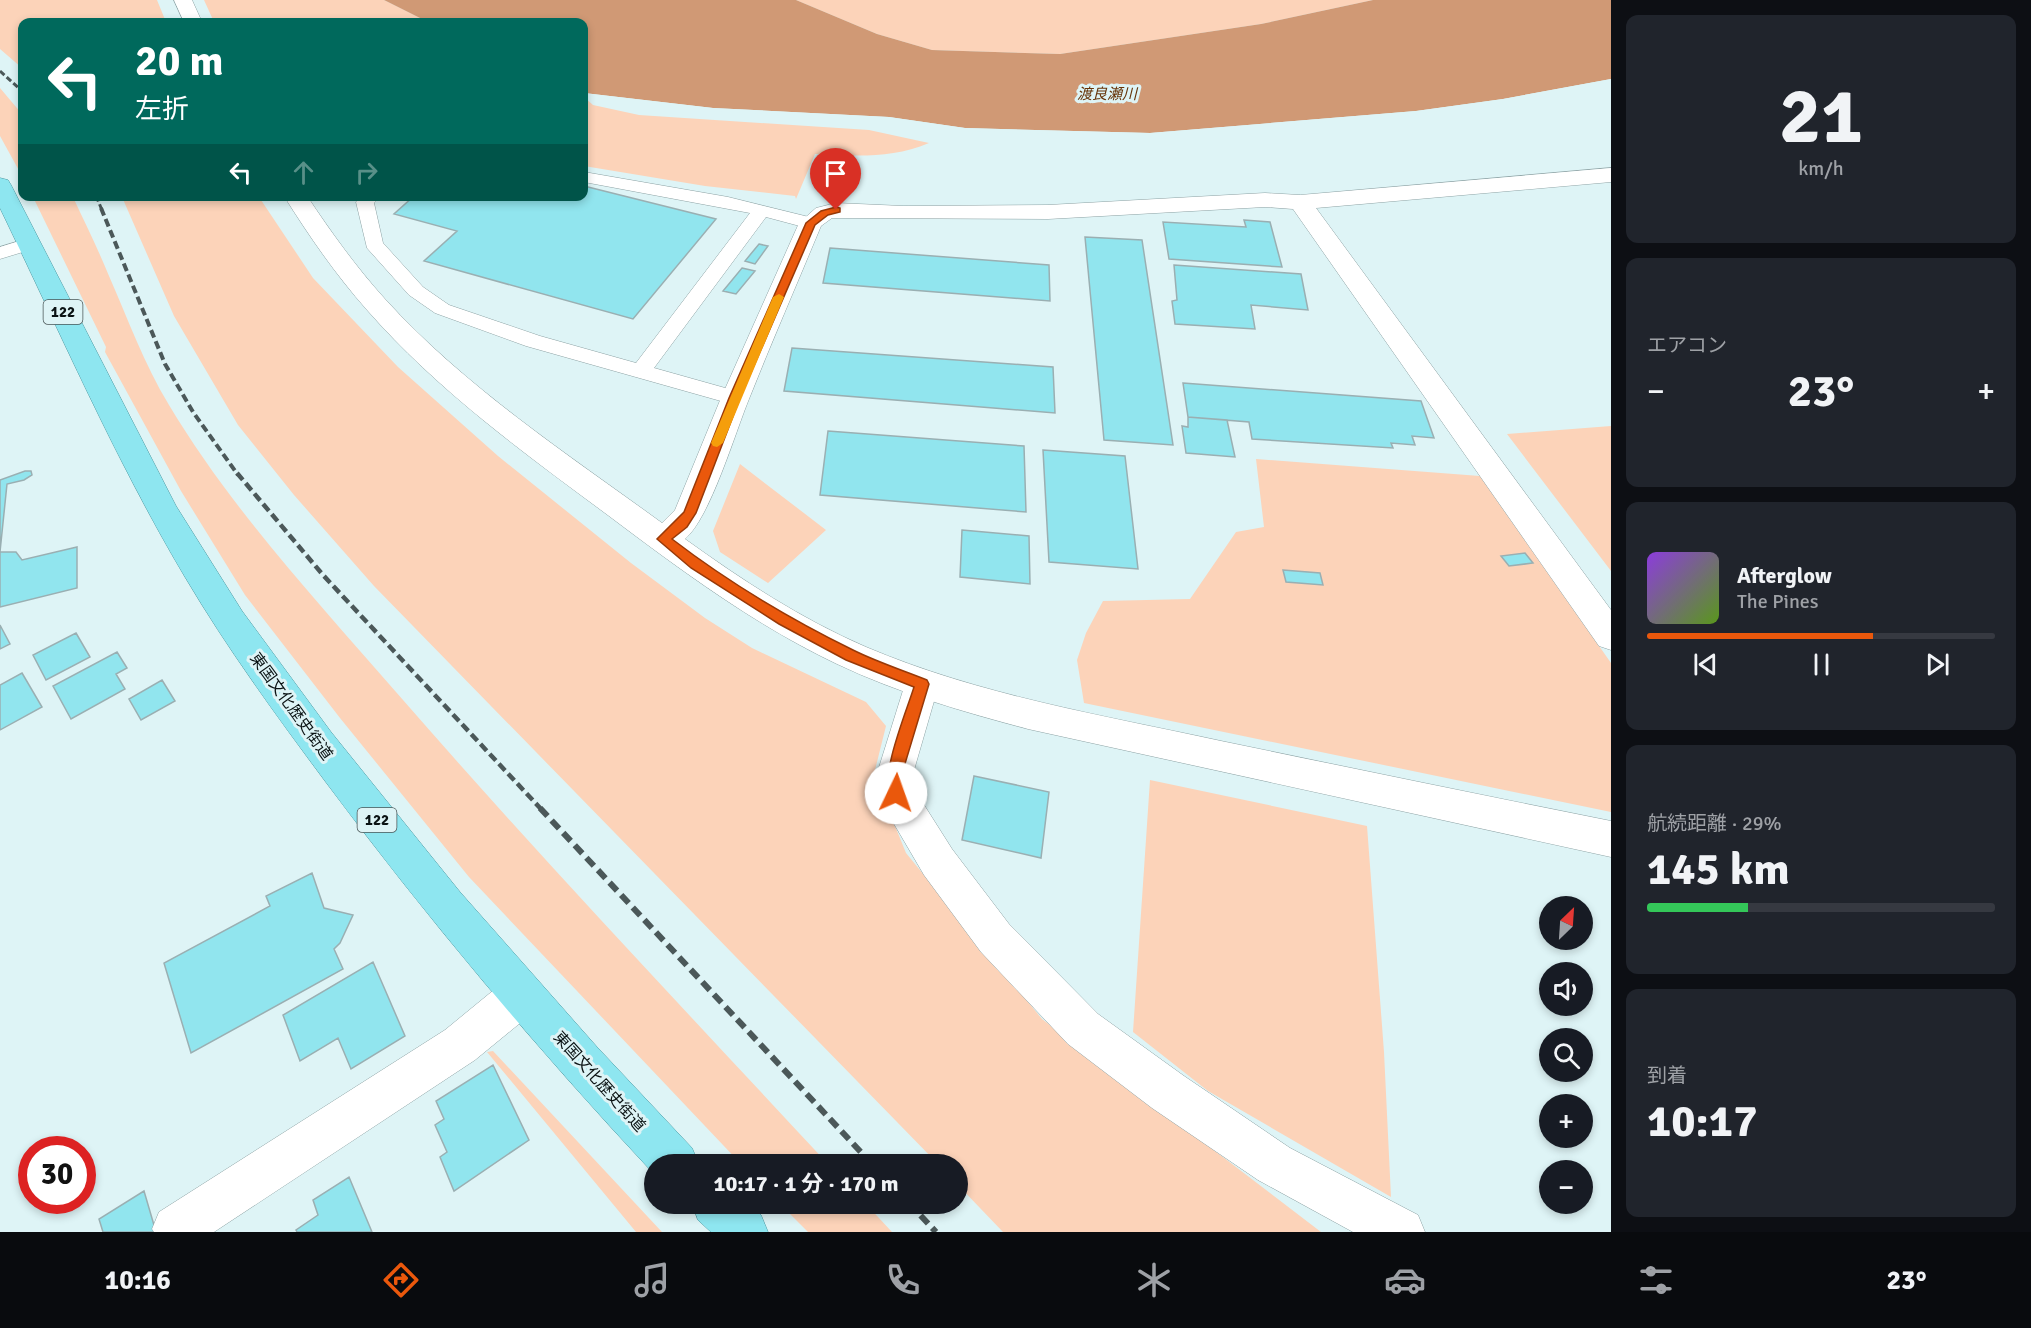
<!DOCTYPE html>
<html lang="ja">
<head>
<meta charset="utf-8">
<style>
  body { margin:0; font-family:Signika,"Noto Sans JP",sans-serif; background:#20242c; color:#f1f3f6; height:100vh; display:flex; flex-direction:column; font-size:22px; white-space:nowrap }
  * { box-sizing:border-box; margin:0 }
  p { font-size:20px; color:#9ea1a6 }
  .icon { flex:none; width:33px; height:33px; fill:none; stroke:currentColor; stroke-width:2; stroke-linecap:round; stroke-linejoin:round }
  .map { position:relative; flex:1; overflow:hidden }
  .sheet { display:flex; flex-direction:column; gap:15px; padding:15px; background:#0d0f14; width:420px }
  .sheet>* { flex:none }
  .hud { position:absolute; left:18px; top:18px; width:570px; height:183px; border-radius:12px; box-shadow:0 3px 9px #0003; background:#00695c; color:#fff; overflow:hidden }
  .needle { width:39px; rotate:25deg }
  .buttons { position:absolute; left:1539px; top:896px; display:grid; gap:12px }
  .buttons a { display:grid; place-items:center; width:54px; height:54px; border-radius:50%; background:#171b24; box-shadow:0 3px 9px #0003; font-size:30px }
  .speed { position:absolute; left:18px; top:1136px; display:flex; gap:12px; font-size:30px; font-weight:700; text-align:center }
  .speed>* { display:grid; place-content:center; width:78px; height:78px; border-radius:50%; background:#171b24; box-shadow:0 3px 9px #0003; line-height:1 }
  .speed .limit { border:9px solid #d22; background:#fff; color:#111 }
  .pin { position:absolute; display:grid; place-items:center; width:51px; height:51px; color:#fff; margin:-62px -26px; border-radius:50% 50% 50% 0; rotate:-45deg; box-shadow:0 0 6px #0007 }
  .pin .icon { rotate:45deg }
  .me { position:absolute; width:66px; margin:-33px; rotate:3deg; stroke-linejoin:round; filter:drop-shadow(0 0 4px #0008) }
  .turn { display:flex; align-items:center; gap:21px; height:126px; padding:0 18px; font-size:27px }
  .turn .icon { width:78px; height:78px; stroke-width:2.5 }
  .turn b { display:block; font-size:42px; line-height:51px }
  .lanes { display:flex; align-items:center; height:57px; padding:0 18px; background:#0003; justify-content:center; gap:30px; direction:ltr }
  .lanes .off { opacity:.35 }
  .big { font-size:45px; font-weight:700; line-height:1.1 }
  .sheet .card { flex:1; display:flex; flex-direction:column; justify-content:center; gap:9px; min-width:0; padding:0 21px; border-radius:12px; background:#20242c }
  .sheet .dial { align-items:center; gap:0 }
  .dial b { font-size:78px; line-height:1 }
  .song { display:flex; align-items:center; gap:18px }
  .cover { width:72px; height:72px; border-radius:9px; background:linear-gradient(135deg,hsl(270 70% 55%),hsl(90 70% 35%)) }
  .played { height:6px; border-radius:3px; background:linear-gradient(90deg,#ea580c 65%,#363941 65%) }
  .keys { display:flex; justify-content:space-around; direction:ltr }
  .heat { display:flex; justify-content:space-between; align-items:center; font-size:33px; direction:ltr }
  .charge { height:9px; border-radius:4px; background:linear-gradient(90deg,#34c759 29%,#363941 0) }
  .trip { position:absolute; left:644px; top:1154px; width:324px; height:60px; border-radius:30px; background:#171b24; box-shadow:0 3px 9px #0003; font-weight:700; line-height:60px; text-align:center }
  .tabs { display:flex; height:96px; justify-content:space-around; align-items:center; background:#090b0e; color:#9ea1a6 }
  .tabs .icon { width:42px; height:42px }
  .tabs .selected { color:#ea580c }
  .tabs b { font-size:27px; color:#f1f3f6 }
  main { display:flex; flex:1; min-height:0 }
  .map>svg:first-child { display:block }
  .green { fill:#fcd3b9 }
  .water { fill:#d09975 }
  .pier { fill:#def4f6 }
  .building { fill:#91e5ee; stroke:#9aafb2; stroke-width:1.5 }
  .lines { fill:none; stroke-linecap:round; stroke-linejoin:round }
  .service-casing { stroke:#8da2a4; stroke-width:1 }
  .minor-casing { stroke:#8da2a4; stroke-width:1 }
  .tertiary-casing { stroke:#8da2a4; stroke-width:1 }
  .trunk-casing { stroke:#4d98a0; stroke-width:1 }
  .service { fill:#fff; fill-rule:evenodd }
  .minor { fill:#fff; fill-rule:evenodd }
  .tertiary { fill:#fff; fill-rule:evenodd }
  .trunk { fill:#8ee6f0; fill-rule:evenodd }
  .rail-far3 { stroke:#4b5859; stroke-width:3; stroke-dasharray:6 3; stroke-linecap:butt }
  .rail-far2 { stroke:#4b5859; stroke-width:4; stroke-dasharray:8 4; stroke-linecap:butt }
  .rail-far1 { stroke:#4b5859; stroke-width:4.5; stroke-dasharray:9 4.5; stroke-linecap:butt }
  .rail { stroke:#4b5859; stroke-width:6; stroke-dasharray:11 6; stroke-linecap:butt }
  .route { fill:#ea580c; stroke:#983908; stroke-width:1.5 }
  .slow { fill:#f59e0b }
  .labels { text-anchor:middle; stroke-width:6; stroke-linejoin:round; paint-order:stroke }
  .far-water-label { font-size:15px; font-style:italic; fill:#663308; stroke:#def4f6 }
  .shield { fill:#def4f6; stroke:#4a5657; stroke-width:1.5 }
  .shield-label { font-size:15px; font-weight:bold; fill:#0a1213 }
  .street-label { font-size:16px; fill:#0a1213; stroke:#def4f6 }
</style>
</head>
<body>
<main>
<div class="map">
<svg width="1611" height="1232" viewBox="0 0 1611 1232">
  <rect width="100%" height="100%" fill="#def4f6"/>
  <path class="green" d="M0,0H157L166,22H22V68L0,49Z
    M204,0H384L428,22H214Z
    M796,0H1373L1261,24L1060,54L932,50L877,34Z
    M0,88L22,114V176L0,136Z
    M584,97L593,105L639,115L869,130L929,143C891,159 855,156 815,154L796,199L795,196L705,186L584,166Z
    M33,197H73C85,223 98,249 109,276C128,319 144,364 169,405C232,510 316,600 396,692C536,853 683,1008 828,1164H741L469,877L340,718L245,595L181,491L105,352L106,347Z
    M122,197H259L313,278L398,367L498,456L631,563L705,618L752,648L866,702L886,726L874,774L906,853L1042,1019L1321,1232H1003L957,1184V1164H938L374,586L294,495L238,425L174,316Z
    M1611,426V571L1507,434Z
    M1256,459L1480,476L1611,663V812L1084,703L1077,660L1086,633L1103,601L1190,599L1236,532L1264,527Z
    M740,464L826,530L768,583L720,552L713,531Z
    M1150,780L1367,826L1384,1052L1391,1197L1208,1091L1133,1032Z
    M493,1051L662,1232H636L487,1052Z
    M779,1203H865L892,1232H808Z"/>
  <path class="water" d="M384,0H796L877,34L932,50L1060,54L1261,24L1373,0H1611V79L1503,99L1416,111L1150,133L965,128L889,117L713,108L584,93V22H428Z"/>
  <path class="pier" d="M1611,79V82L1504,102L1416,114L1150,136L965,131L888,120L713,111L584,96V93L713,108L889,117L965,128L1150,133L1416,111L1503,99Z"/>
  <path class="building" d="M584,186L716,219L633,319L424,261L457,231L394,214L414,196H584Z
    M1244,220L1270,222L1282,267L1169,259L1163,222L1246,227Z
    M1085,237L1142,240L1173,445L1104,440Z
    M759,244L768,246L755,264L745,261Z
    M830,248L1049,265L1050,301L823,283Z
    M1174,265L1301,274L1308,310L1251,305L1255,329L1175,324L1172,301L1177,300Z
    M742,268L755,271L736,294L723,291Z
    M792,348L1053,367L1055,413L784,391Z
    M1183,383L1421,401L1434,438L1412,436L1415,445L1391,443L1393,448L1252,439L1249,422L1188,417Z
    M1188,417L1227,420L1235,457L1186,453L1182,426L1188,427Z
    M828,431L1024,446L1026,512L820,495Z
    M1043,450L1125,456L1138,569L1049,562Z
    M25,471H31L32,475L24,480L7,484L0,552H16L22,560L77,547V588L0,607V480Z
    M962,530L1029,536L1030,584L960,577Z
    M1525,553L1533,563L1509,566L1501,556Z
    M1283,570L1320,573L1323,585L1286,582Z
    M0,625L10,644L0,649Z
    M76,633L90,657L46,680L33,655Z
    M117,652L127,668L116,674L125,689L71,719L53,686Z
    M22,673L42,707L0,730V685Z
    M162,680L175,701L141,720L129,699Z
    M974,776L1049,792L1041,858L962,840Z
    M312,873L324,908L353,915L340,943L334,949L343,969L191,1053L164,963L270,906L266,896Z
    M373,962L405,1036L351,1069L338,1038L300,1061L283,1015Z
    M493,1065L529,1140L454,1191L440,1157L447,1152L435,1125L444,1119L436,1101Z
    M349,1177L372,1232H297L296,1230L318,1215L313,1200Z
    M144,1191L156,1232H103L99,1219Z"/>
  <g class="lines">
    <g class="service-casing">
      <path id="service" d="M584,172L728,197L817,219L820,223L817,227L811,229L766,217L654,368L743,393L746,398L743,403L735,405L526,346L435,313L409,295L367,248L356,202L361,196H381L374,203L383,243L423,287L449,305L540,336L636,363L750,213L584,182Z
        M29,238L36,240L38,244L36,248L0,259V247Z"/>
    </g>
    <g class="minor-casing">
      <path id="minor" d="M922,670L934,674L939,684L912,777L914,789L952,849L1009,924L1098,1014L1184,1076L1290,1148L1418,1215L1425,1232H1353L1258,1180L1152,1108L1068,1044L981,952L924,875L883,805L877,793L876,777L905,684L910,674Z
        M521,974L536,980L542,995L536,1010L475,1060L214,1232H154L152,1229L159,1212L445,1030L506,980Z"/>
    </g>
    <g class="tertiary-casing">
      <path id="tertiary" d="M174,0H192L202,22H184Z
        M1611,168V182L1316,208L1611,610V650L1599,646L1293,209L1265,207L1048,219L832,218L821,226C797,284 772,341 749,399C735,433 710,518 685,539C742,580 801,619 866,647C979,695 1101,715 1221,741C1351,768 1481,795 1611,821V857L1028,729C964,712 898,693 837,664C755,625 682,571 609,516C524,453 437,390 367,310C336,275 309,236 284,196H307C331,232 356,267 385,299C465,387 566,453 662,523L675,510L721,398L799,223L816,208L836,203L903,206L1048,205L1265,193L1300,195Z"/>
    </g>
    <g class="trunk-casing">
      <path id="trunk" d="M0,178L8,180L11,185L176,506L242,611L331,732L460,892L597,1047L692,1148L699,1164H654V1174C537,1049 427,918 325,781C276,715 227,648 185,577C115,459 60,332 0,208Z
        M692,1203H748L761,1215L768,1232H711L698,1220Z"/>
    </g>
    <use href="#service" class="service"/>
    <use href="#minor" class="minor"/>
    <use href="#tertiary" class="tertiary"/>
    <use href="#trunk" class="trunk"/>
    <path class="rail-far3" d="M0,71L22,91
      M96,196L102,210"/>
    <path class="rail-far2" d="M101,208L165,364L193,412L238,475"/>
    <path class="rail-far1" d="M237,473L323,575L541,809"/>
    <path class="rail" d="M540,808L872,1164
      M909,1203L936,1232"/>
  </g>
  <path class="route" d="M836,207L840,208V212L828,215L815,225L740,398L696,513L687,527L672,539C728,582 790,619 853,650C877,662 902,670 927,680L929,684L901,777L903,793L901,798L896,800L890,798C880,774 906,713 914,687L846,660L779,624L691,568L657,539L684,512L729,398L806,223L821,211Z"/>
  <path class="slow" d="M779,294L784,297L723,443L717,447L713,446L711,443L773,297Z"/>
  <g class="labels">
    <g class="far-water-label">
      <text x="1107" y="99">渡良瀬川</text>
    </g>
    <g class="shield">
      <rect x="43.5" y="300" width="39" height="24" rx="4.5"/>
      <rect x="357.5" y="808" width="39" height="24" rx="4.5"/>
    </g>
    <g class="shield-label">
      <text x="63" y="317">122</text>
      <text x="377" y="825">122</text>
    </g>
    <g class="street-label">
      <text transform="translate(292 706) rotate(54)" y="6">東国文化歴史街道</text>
      <text transform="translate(600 1081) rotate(48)" y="6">東国文化歴史街道</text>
    </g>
  </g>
</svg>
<div class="buttons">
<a><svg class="needle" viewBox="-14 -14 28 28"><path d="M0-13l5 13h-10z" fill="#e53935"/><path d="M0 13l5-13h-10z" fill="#9ea1a6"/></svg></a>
<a><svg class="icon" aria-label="sound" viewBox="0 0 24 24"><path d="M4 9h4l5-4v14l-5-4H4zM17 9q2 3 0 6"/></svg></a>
<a><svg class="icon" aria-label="search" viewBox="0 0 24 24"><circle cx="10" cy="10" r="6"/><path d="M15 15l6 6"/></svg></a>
<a>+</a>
<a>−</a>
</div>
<div class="speed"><div class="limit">30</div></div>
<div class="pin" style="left:836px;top:210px;background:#d93025"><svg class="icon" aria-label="arrive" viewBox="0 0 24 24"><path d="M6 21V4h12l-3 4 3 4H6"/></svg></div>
<svg class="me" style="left:896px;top:793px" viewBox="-20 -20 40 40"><circle r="19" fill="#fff"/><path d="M0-13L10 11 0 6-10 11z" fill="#ea580c"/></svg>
<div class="trip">10:17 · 1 分 · 170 m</div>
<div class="hud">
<div class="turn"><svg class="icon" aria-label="left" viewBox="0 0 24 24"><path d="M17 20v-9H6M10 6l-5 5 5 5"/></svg><div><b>20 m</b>左折</div></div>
<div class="lanes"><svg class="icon" aria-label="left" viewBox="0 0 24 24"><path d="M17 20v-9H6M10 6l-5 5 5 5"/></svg><svg class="icon off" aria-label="ahead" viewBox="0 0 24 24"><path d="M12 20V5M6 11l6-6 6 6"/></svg><svg class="icon off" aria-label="right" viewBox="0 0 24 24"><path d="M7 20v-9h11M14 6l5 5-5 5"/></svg></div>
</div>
</div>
<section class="sheet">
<div class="card dial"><b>21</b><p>km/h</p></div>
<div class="card"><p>エアコン</p>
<div class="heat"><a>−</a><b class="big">23°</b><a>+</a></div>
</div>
<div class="card">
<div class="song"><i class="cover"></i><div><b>Afterglow</b><p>The Pines</p></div></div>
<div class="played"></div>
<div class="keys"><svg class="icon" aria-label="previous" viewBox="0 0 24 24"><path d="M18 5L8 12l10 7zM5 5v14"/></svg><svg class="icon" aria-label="pause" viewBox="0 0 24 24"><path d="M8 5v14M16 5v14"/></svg><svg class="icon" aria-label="next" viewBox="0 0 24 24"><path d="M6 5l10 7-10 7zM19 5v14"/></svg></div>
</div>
<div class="card"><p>航続距離 · 29%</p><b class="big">145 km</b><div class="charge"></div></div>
<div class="card"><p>到着</p><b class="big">10:17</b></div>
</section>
</main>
<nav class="tabs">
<b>10:16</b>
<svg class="icon selected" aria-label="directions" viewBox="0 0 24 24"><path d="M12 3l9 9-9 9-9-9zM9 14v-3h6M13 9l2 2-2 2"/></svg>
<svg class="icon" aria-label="music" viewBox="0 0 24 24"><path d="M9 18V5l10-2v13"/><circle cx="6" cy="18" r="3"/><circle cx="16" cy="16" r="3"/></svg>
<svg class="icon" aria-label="phone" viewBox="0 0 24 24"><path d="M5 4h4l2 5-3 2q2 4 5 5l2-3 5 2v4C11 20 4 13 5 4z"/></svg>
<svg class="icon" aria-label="climate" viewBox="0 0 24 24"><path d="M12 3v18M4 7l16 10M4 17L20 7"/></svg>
<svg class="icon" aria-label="car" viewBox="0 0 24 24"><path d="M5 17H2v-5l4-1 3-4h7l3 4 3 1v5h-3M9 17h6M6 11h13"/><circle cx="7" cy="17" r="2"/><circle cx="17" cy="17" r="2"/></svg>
<svg class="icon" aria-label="filters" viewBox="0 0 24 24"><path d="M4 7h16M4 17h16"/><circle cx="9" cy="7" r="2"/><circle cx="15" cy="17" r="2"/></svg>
<b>23°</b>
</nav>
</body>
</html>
